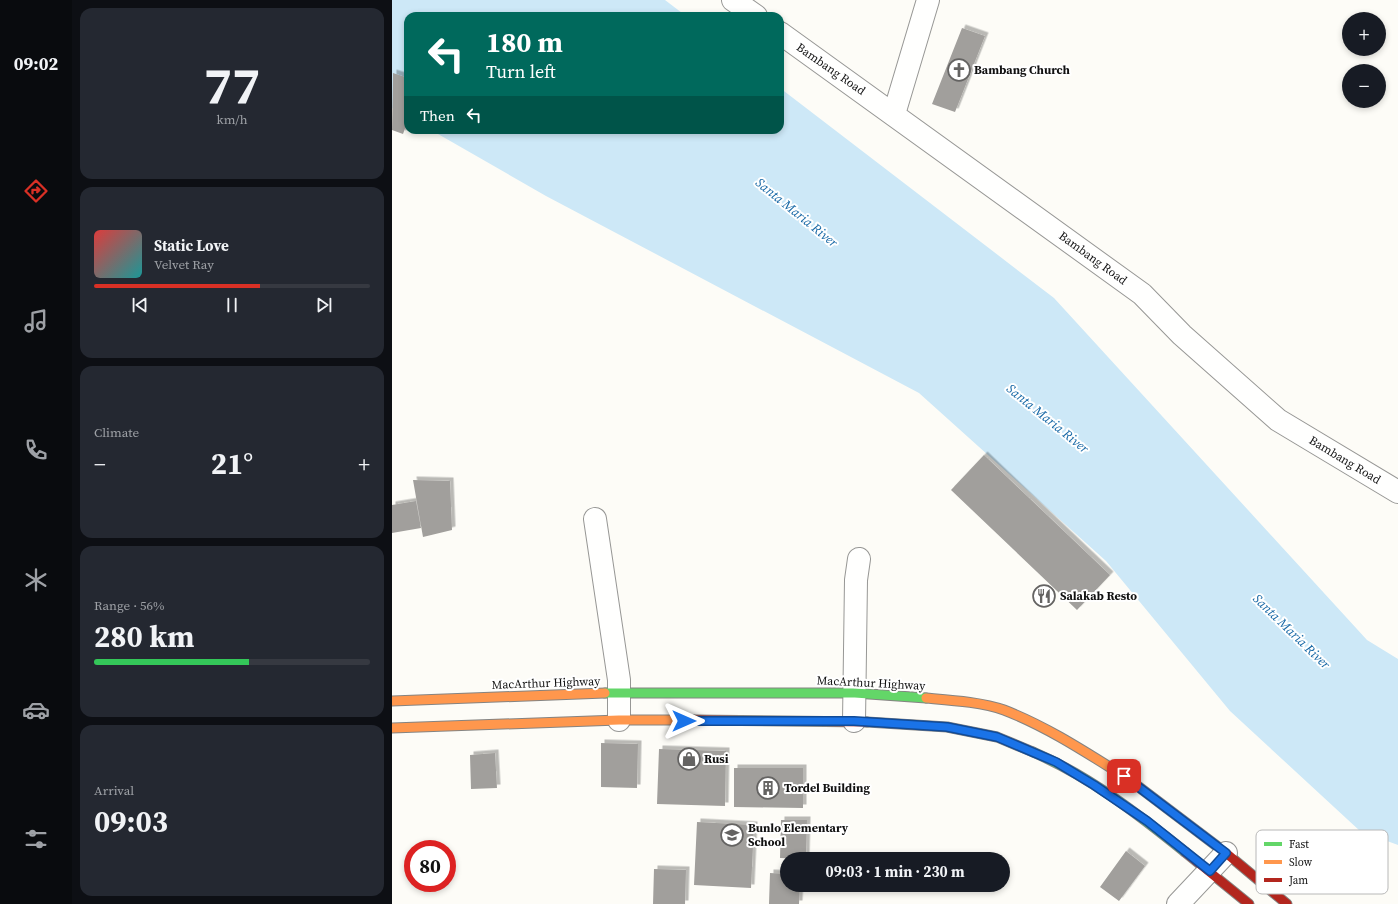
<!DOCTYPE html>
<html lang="en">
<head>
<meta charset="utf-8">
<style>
  body { margin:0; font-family:"Source Serif 4",serif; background:#242831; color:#f1f3f6; height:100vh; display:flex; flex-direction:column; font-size:15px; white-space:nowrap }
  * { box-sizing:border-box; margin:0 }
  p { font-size:13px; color:#9ea1a6 }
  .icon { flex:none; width:22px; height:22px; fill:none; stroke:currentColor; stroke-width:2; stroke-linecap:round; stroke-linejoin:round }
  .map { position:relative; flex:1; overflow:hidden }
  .details { display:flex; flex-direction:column; gap:8px; padding:8px; background:#0d0f14; width:320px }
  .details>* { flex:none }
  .banner { position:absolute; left:12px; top:12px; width:380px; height:122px; border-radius:12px; box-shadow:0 2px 6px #0003; background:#00695c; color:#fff; overflow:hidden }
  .controls { position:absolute; left:950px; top:12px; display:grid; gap:8px }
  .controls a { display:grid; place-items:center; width:44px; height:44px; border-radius:50%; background:#171b24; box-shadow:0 2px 6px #0003; font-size:20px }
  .speed { position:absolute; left:12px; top:840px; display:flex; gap:8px; font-size:20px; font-weight:700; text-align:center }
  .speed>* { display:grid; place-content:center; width:52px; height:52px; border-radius:50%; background:#171b24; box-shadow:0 2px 6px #0003; line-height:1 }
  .speed .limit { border:6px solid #d22; background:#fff; color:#111 }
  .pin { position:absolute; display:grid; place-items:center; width:34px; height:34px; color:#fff; margin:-17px; border-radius:8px; box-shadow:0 2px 6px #0006 }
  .me { position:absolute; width:44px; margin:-22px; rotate:90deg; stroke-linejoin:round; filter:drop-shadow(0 0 3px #0008) }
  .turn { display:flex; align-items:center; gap:14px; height:84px; padding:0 16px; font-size:18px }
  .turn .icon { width:52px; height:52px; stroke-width:2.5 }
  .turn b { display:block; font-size:28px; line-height:34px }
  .then { display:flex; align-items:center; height:38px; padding:0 16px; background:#0003; gap:8px; font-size:15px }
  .big { font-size:30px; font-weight:700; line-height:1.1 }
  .details .tile { flex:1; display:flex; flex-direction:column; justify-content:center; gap:6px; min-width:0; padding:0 14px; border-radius:12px; background:#242831 }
  .details .dial { align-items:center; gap:0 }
  .dial b { font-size:52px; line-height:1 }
  .song { display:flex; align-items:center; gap:12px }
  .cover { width:48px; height:48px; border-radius:6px; background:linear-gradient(135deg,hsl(0 70% 55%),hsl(180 70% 35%)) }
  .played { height:4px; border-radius:2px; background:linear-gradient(90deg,#d93025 60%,#363941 60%) }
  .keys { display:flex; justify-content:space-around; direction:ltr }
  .heat { display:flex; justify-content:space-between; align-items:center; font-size:22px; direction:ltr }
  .charge { height:6px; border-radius:3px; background:linear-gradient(90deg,#34c759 56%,#363941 0) }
  .trip { position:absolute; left:388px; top:852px; width:230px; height:40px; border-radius:20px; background:#171b24; box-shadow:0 2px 6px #0003; font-weight:700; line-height:40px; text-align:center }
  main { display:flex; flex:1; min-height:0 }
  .tabs { display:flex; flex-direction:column; width:72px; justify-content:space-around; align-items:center; background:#090b0e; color:#9ea1a6 }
  .tabs .icon { width:28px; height:28px }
  .tabs .on { color:#d93025 }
  .tabs b { font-size:18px; color:#f1f3f6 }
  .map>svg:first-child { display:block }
  .water { fill:#cde8f7 }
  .building { fill:#a19f9c; filter:url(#shadow) }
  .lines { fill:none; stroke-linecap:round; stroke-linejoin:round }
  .street-casing { stroke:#979795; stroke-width:24 }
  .fast-casing { stroke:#858482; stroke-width:11 }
  .slow-casing { stroke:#858482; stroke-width:11 }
  .jam-casing { stroke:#858482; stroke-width:11 }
  .street { stroke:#fffffe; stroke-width:22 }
  .fast { stroke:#63d668; stroke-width:9 }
  .slow { stroke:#ff974d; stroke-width:9 }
  .jam { stroke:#b3261e; stroke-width:9 }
  .route-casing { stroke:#114b97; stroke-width:10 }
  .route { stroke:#1a73e8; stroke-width:7 }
  .labels { text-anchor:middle; stroke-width:4; stroke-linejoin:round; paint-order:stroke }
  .street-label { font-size:12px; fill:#111; stroke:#fff }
  .poi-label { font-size:12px; font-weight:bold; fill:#111; stroke:#fff; text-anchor:start }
  .water-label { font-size:13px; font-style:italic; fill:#1768a6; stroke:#fff }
  .key { fill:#fff; stroke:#b8b8b8; stroke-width:1 }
  .key-label { font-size:11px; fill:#111 }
</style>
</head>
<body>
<main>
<nav class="tabs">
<b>09:02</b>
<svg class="icon on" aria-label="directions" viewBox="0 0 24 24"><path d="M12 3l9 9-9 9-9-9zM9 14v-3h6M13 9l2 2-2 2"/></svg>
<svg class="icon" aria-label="music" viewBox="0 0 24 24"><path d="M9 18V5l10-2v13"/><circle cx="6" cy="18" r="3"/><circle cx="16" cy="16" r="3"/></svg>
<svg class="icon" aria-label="phone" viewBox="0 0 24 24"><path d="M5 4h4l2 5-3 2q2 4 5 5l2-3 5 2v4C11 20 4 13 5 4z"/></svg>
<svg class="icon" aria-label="climate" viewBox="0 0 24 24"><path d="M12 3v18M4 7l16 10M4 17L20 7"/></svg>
<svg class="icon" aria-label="car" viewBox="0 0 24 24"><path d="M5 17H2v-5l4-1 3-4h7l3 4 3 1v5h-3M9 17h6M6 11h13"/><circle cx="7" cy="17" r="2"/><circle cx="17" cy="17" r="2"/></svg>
<svg class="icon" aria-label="filters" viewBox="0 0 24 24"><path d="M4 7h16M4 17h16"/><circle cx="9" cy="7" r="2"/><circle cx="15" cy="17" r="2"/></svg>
</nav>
<section class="details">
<div class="tile dial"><b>77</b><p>km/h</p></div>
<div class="tile">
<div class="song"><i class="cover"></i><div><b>Static Love</b><p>Velvet Ray</p></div></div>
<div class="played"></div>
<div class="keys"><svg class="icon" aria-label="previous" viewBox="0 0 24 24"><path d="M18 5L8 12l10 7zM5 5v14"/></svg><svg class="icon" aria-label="pause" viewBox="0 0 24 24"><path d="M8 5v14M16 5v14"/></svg><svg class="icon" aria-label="next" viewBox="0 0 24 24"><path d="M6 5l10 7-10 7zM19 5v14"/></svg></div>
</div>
<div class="tile"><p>Climate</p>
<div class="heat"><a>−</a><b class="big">21°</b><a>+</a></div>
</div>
<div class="tile"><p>Range · 56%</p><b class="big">280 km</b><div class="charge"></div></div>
<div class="tile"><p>Arrival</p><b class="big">09:03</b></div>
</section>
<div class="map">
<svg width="1006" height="904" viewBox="0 0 1006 904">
  <defs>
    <filter id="shadow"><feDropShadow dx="3.5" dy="-3.5" stdDeviation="0" flood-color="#0004"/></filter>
  </defs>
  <rect width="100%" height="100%" fill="#fdfcf7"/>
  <path class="water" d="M0,0H273L294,16H16V117L0,108Z
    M388,88L662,298L975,640L1006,659V845L968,831L838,711L714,561L527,393L154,196L39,130H388Z"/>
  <path class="building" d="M570,28L593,36L563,112L540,104Z
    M1,73L16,78V120L11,134L0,130Z
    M592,455L718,575L685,610L559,490Z
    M21,480L58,481L60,530L31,537Z
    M24,501L29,528L0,533V505Z
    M209,743L246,744L245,788L209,787Z
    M267,749L334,751L333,806L265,804Z
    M103,753L105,788L79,789L78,755Z
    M342,768H411V808L342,807Z
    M389,820H415L414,859L388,858Z
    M305,822L362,825L359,888L302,885Z
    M734,851L753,866L727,901L708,887Z
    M262,869L294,870L293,904H261Z
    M378,873L395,874V885H408L407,904H377Z"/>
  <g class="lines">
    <g class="street-casing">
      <path id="street" d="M341,0L364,16
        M388,33L750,294L790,335L886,420L1006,492
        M502,114L536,0
        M203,519L227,680V720
        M462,721L464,580L467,559
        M786,904L834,853"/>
    </g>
    <g class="fast-casing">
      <path id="fast" d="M213,693H463L534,698
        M641,752C697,776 746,814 793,852"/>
    </g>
    <g class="slow-casing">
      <path id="slow" d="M534,698C557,700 590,702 612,710C656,727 695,753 735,778
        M0,701L213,693
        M475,722L555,727L605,737L641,752
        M0,728L227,720H302"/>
    </g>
    <g class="jam-casing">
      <path id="jam" d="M302,720L475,722
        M735,778L834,853L895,904
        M793,852L857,904"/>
    </g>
    <use href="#street" class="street"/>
    <use href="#fast" class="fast"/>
    <use href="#slow" class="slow"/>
    <use href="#jam" class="jam"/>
  </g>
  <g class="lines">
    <g class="route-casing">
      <path id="route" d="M292,721H462L555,727L605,737L664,762L702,785L755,821L818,871L834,853L732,776"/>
    </g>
    <use href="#route" class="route"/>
  </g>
  <defs>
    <g id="church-ring" transform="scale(1.15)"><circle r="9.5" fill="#fff" stroke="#646362" stroke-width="1.5"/><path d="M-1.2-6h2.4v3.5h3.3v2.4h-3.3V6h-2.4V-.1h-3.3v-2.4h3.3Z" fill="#646362"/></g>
    <g id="restaurant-ring" transform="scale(1.15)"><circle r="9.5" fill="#fff" stroke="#646362" stroke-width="1.5"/><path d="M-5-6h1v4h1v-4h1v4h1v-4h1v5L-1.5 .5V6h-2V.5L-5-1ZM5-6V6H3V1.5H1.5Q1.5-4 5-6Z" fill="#646362"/></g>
    <g id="shop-ring" transform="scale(1.15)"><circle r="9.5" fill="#fff" stroke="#646362" stroke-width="1.5"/><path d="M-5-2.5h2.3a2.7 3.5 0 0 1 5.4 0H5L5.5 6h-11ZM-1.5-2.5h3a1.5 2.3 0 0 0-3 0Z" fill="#646362"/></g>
    <g id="building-ring" transform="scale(1.15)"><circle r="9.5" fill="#fff" stroke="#646362" stroke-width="1.5"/><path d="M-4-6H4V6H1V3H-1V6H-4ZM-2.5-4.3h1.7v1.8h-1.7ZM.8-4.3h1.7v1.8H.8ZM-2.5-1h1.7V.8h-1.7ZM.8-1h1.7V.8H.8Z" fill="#646362"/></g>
    <g id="school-ring" transform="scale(1.15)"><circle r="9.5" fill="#fff" stroke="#646362" stroke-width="1.5"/><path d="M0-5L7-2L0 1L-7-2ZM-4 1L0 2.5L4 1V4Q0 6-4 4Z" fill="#646362"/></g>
  </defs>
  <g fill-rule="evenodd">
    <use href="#church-ring" x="567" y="70"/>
    <use href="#restaurant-ring" x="652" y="596"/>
    <use href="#shop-ring" x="297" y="759"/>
    <use href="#building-ring" x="376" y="788"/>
    <use href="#school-ring" x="340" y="835"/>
  </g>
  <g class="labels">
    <g class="street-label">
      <text transform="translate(439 69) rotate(35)" y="4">Bambang Road</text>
      <text transform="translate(701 258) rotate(36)" y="4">Bambang Road</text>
      <text transform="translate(953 460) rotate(31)" y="4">Bambang Road</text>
      <text transform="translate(154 683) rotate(-2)" y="4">MacArthur Highway</text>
      <text transform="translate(479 683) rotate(3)" y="4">MacArthur Highway</text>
    </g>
    <g class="poi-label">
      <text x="582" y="74">Bambang Church</text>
      <text x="668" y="600">Salakab Resto</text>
      <text x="312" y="763">Rusi</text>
      <text x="392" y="792">Tordel Building</text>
      <text x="356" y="832">Bunlo Elementary<tspan x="356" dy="14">School</tspan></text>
    </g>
    <g class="water-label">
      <text transform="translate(405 212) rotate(39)" y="5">Santa Maria River</text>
      <text transform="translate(656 418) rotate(39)" y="5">Santa Maria River</text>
      <text transform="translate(900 631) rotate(44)" y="5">Santa Maria River</text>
    </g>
  </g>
  <rect x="864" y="830" width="132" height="64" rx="6" class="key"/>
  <rect x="872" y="842" width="18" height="4" fill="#63d668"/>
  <rect x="872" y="860" width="18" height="4" fill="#ff974d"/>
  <rect x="872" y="878" width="18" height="4" fill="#b3261e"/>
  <g class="key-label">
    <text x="897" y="848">Fast</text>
    <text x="897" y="866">Slow</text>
    <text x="897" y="884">Jam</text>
  </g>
</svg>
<div class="controls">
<a>+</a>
<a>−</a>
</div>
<div class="speed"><div class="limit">80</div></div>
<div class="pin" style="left:732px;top:776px;background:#d93025"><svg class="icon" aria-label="arrive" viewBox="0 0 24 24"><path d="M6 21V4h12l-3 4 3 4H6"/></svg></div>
<svg class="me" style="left:292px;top:721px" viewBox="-20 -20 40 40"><path d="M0-17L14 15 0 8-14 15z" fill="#1a73e8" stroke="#fff" stroke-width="4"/></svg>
<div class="trip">09:03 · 1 min · 230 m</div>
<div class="banner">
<div class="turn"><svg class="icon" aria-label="left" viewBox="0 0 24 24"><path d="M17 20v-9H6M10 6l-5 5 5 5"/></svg><div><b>180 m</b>Turn left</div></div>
<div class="then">Then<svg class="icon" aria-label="left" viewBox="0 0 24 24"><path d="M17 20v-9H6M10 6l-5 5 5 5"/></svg></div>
</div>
</div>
</main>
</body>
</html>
